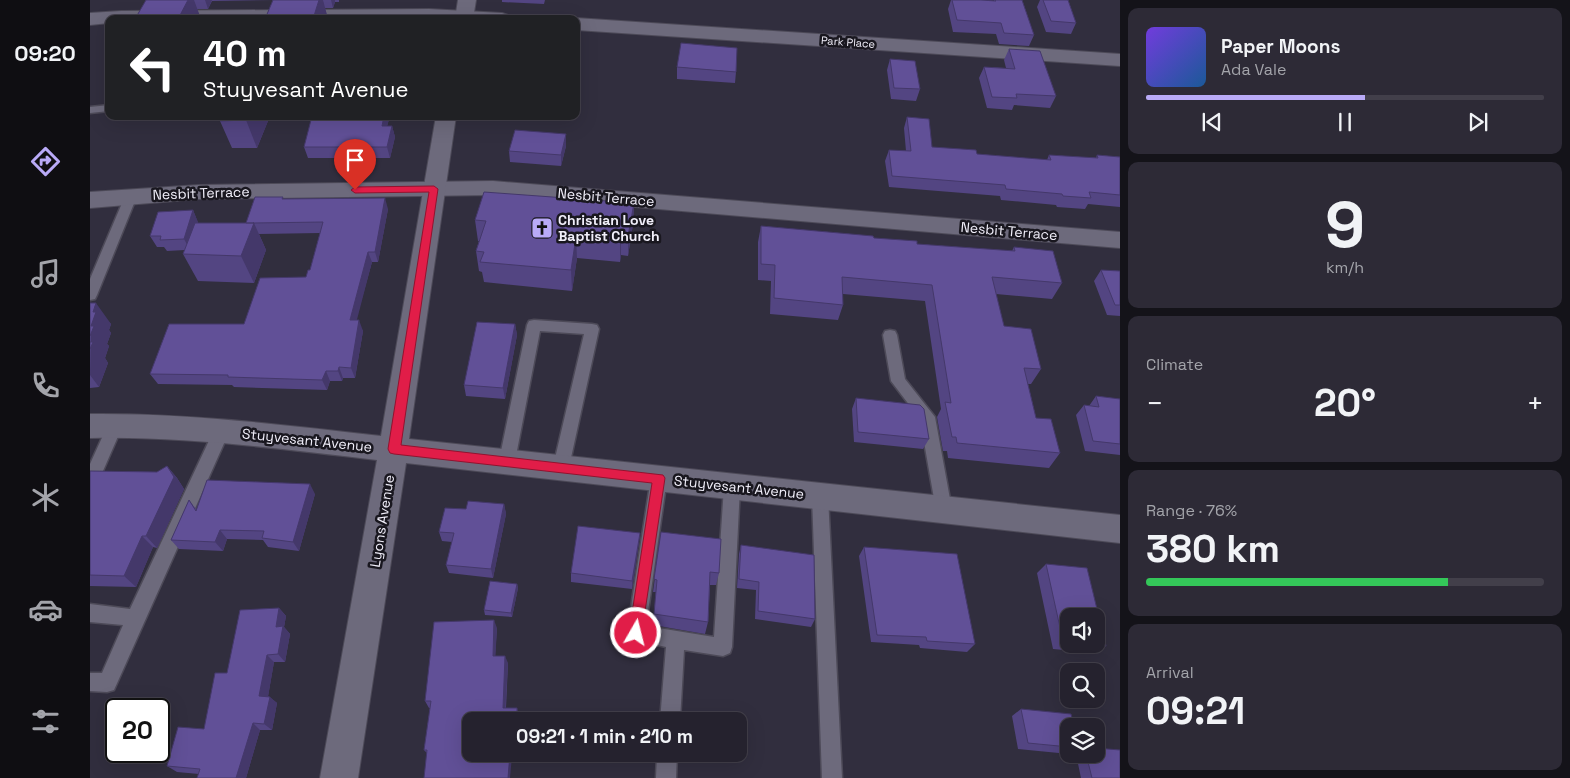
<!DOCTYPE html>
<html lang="en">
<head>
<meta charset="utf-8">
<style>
  body { margin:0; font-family:"Space Grotesk",sans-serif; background:#2d2a36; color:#f1f3f6; height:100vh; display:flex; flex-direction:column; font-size:19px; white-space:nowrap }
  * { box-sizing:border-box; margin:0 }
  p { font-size:16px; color:#a3a4aa }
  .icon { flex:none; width:28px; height:28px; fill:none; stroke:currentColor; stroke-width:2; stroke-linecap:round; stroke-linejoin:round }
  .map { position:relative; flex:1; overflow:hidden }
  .details { display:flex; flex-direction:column; gap:8px; padding:8px; background:#141319; width:450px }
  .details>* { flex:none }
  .banner { position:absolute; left:15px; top:15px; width:475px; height:105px; border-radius:10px; box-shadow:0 5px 20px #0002,0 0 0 1px #423f4a; background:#202124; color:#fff; overflow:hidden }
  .buttons { position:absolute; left:970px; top:608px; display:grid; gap:10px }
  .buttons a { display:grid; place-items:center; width:45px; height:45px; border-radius:10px; background:#25222e; box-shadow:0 5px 20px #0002,0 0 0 1px #423f4a; font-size:25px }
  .speed { position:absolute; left:15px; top:698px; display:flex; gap:10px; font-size:25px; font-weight:700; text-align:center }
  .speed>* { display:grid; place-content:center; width:65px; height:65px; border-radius:50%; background:#25222e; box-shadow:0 5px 20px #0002,0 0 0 1px #423f4a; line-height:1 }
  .speed .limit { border:2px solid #111; border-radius:8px; background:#fff; color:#111 }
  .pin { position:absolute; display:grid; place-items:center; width:42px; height:42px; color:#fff; margin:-51px -21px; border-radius:50% 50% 50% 0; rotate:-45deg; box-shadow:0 0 5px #0007 }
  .pin .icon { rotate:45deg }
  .me { position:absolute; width:55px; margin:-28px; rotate:8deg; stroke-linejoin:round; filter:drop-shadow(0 0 4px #0008) }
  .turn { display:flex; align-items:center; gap:18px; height:105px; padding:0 15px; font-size:22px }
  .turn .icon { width:65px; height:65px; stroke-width:2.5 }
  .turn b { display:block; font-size:35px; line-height:42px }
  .big { font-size:38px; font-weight:600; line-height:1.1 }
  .details .tile { flex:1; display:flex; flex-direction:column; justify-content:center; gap:8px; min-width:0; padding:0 18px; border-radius:10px; background:#2d2a36 }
  .details .dial { align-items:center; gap:0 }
  .dial b { font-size:65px; line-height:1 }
  .song { display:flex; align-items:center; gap:15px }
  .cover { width:60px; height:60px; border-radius:8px; background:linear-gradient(135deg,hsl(260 70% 55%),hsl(210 70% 35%)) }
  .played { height:5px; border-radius:2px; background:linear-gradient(90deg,#b9aaf7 55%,#423f4a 55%) }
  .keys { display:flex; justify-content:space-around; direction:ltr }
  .heat { display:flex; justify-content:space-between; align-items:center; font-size:28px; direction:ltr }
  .charge { height:8px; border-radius:4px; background:linear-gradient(90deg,#34c759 76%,#423f4a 0) }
  .trip { position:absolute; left:372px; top:712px; width:285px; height:50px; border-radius:10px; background:#25222e; box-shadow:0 5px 20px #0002,0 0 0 1px #423f4a; font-weight:600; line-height:50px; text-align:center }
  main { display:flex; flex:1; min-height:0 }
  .tab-bar { display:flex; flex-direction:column; width:90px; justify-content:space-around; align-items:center; background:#0f0e12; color:#a3a4aa }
  .tab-bar .icon { width:35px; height:35px }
  .tab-bar .on { color:#b9aaf7 }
  .tab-bar b { font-size:22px; color:#f1f3f6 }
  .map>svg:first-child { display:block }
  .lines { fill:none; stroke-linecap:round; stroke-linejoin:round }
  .lane-casing { stroke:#4d4a58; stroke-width:3 }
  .street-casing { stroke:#4d4a58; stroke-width:2 }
  .secondary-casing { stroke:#4d4a58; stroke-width:2 }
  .lane { fill:#6d6a7c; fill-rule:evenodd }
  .street { fill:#6d6a7c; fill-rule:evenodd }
  .secondary { fill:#6d6a7c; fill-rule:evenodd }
  .wall { fill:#534582; fill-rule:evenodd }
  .shaded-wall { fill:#44386a }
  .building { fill:#615097; stroke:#44386a }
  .route { fill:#e11d48; stroke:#92132f }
  .labels { text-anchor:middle; stroke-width:5; stroke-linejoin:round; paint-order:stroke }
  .far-street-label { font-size:11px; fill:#f1effa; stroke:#19171f }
  .street-label { font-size:14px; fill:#f1effa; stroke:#19171f }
  .poi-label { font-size:14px; font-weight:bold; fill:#f1effa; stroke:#19171f; text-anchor:start }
</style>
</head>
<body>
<main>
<nav class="tab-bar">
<b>09:20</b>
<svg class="icon on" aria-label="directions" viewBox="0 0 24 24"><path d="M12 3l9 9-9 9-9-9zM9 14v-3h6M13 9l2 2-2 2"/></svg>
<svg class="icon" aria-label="music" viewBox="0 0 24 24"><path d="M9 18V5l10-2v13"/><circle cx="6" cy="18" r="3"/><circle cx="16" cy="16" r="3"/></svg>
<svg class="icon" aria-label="phone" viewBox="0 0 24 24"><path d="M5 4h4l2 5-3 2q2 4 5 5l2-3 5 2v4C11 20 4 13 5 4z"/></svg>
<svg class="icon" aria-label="climate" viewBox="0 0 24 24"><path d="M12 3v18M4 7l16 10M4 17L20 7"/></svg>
<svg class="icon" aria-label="car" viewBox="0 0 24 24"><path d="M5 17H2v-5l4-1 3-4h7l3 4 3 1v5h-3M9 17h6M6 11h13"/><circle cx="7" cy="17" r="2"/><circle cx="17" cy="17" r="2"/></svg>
<svg class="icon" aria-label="filters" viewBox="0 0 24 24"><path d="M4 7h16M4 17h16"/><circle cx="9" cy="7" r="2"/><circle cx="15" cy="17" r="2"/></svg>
</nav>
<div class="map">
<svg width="1030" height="778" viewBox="0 0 1030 778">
  <rect width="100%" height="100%" fill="#312e3e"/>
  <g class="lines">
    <g class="lane-casing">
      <path id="lane" d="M19,105V111L0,113V107Z
        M41,192L47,196L7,295L5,299L0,300V279L35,196Z
        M444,320L502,324L507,325L509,329L479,467L477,472L471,474L465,472L463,467L494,334L450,331L425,461L423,466L417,468L411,466L409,461L437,325L439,321Z
        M800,330L805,331L807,335L815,379L845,417L862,510L860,515L854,517L848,515L846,510L830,419L801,381L793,335L795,331Z
        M25,419L30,420L33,425L6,487L0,489V464L20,420Z
        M132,424L137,425L140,430L24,690L17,692L0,691V673H12L33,625L0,622V604L40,609L124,430L127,425Z
        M569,471L575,473L577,478L556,626L624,637L634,487L636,482L642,480L648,482L650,487L642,647L640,653L633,656L594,650L590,721H570L576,647L540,639L537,633L561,478L563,473Z
        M730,489L736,491L738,496L752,778H732L722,496L724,491Z
        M567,754H587L586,778H566Z"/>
    </g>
    <g class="street-casing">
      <path id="street" d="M339,9L412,13L418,15L421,19H19V23L0,25V13L31,11Z
        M486,18L1030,54V66L486,30Z
        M403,181L1030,232V248L403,195L109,199L0,208V192L109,185Z"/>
    </g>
    <g class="secondary-casing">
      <path id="secondary" d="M368,0H386L383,19H365Z
        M346,116H366L319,439L1030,515V543L316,463L268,778H230L287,460C191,449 97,436 0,438V414C98,413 194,425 291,436Z"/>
    </g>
    <use href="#lane" class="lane"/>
    <use href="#street" class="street"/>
    <use href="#secondary" class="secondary"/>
  </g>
  <path class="wall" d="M56,0H249V2H245L243,8H235L238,19H175L183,0L122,1L118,9H107L111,19Z
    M412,0H455L454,4L412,2Z
    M861,0H891L904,1V0H932L944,35L939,46L909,44L906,34L863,32L858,9Z
    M950,0H978L986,23L981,34L956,32L947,7Z
    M919,49L966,96L960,108L924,105L922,110L897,108L889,78L894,67L916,68L914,60Z
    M800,59L830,89L826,101L801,99L797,70Z
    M587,67L646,72L645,83L587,79Z
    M132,116H180L167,148H142L130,121Z
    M300,116L297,126H302L305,137L300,158H218L214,147Z
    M817,117L842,147L887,154L957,160L959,155L1006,158L1007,155L1030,157V207L998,204L995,209L967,207L966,205L911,200L910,196L799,187L795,161L799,150L816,151L814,128Z
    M476,134V146L471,166L420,162L419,151Z
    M193,197V199L298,209L288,262H282L266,320L273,331L265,378H253L252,381H240L237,390L144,387L142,385L68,384L60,374L154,324L216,277L220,270L230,233L169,234L176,250L164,283L108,281L93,254L95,250L77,251L74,247H67L60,236L103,210L108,223H156Z
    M544,203L543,224L538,256L531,255L530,262L487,258L482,291L394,282L392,272L389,271L386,251L389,241H388L385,220Z
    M671,226L784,238L827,244L922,251L924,247L972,283L962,299L906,294L914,326L951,369L941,384H938L946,418L970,453L959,468L858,458L857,451H853L847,417L851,409L835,301L753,294V305L748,320L680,314L681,281L668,280V242Z
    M1011,270L1030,271V316L1017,315L1004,281Z
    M0,303L21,324L19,330L21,333L17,344L19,346L15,358L18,363L9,387L0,388Z
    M425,324L427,335L415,399L376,396L374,385Z
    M1006,396L1030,399V455L995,451L986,415L994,405L999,406Z
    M766,398L839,439L833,449L764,442L762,409Z
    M77,466L87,478L94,489L67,548L63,547L46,587L0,586V471L67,472Z
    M225,494L209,551L178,547L173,540L137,539L133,551L89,549L81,540L99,500L106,509Z
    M414,504L416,514L403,578L359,573L356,565L362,542L352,541L349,532L376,509Z
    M571,532L629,573L626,585H620L618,622L615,634L563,625L566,592H563Z
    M550,533L549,542L542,589L481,582V573Z
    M651,545L725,619L721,627L665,619L666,590L647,588L649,554Z
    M774,547L885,644L877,652L830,648L829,645L781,642L769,556Z
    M956,564L1016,646L1006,653L963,649L947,573ZM979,616L1006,644H979Z
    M427,584L428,588L422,617L395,615L394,610Z
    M189,608L196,616L194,627L200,634L195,662H184L178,696L187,703L182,730H170L156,778H107L109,774L87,772L77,766L114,729L137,673Z
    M407,628L405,656L418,663L416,708L429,715V721H381V754H427V756L337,753L334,750L340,708H339L335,701Z
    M931,709L979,726V754L928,749L922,716Z
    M986,754H1006L1030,778H991Z"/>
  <path class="shaded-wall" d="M98,0H104L111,19H88Z
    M115,0H122L118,9Z
    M229,0H233L238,19H223Z
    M241,0H245V2L243,8Z
    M158,116H180L167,148L156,120Z
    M294,116H300L294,137L292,126Z
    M302,126L305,137L300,158L297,147Z
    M476,134V146L471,166V155Z
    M295,198L298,209L288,262L285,252Z
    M544,203L543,224L538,256V236Z
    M103,210L108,222L100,250L94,239Z
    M164,223L176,250L164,283L151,256Z
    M531,235V255L530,262V241Z
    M486,237L487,258L482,291L481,270Z
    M278,252L282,262L264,331L260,320Z
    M6,303L21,324L19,330L21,333L17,344L19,346L15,358L18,363L9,387L0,375L1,326L3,312Z
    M269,320L273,331L265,378L261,368Z
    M425,324L427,335L415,399L413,388Z
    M249,367L253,378L252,381L248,371Z
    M236,371L240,381L237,390L232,380Z
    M77,466L87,478L94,489L67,548L56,536Z
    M220,484L225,494L209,551L203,542Z
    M414,504L416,514L403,578L401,569Z
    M130,530L137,539L133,551L125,542Z
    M550,533L549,542L542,589V581Z
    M52,536L63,547L46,587L34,576Z
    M427,584L428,588L422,617L421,613Z
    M189,608L196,616L194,627L200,634L195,662L188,654L186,627Z
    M404,620L407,628L405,664L403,656Z
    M177,655L184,662L177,703L169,696Z
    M415,656L418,663L415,715L413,708Z
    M180,697L187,703L182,730L174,724Z
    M427,708L429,715V721H427Z
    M163,723L170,730L156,778H146Z
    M420,754H421L422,756L420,778H418Z"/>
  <path class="building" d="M56,0H98L88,19H45Z
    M183,0H229L223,19H175Z
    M862,0H891L906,1L905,0H932L944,35L914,33L911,23L867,20Z
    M953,0H978L986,23L961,21Z
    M591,43L647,48L646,72L587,67Z
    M919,49L950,51L966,96L926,94L927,98L902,97L894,67L925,69Z
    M800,59L825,61L830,89L804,88Z
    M132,116H158L156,120L130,121Z
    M222,116H294L292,126H302L297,147H214Z
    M817,117L839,119L842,147L886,150L887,154L961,160L959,155L1008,158L1007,155L1030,157V195L999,192L1001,198L973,196L972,194L916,189L915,185L802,176L799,150L821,151Z
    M425,130L476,134L471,155L419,151Z
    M394,192L544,203L538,236L531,235L530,241L486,237L481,270L390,262L394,252L386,251L396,221L385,220Z
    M165,197H193L192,199L295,198L285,252H278L260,320H269L261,368L249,367L248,371H236L232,380L138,377V375L60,374L79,324H154L170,278L216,277L218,270H220L233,222L163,223H164H156Z
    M103,210L94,239L70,240L71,236H60L68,212Z
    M105,223H164L151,256L93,254Z
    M671,226L783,236L784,238L827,241V244L925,251L924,247L963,251L972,283L902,277L914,326L941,329L951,369L934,368L946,418L961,419L970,453L867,443L866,437H862L855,402L861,403L842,285L752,277L753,305L684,298L685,265L671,264Z
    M1011,270L1030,271V305H1025Z
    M0,303H6L3,312H6L1,326H4L0,336Z
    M387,322L425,324L413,388L374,385Z
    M0,342H3L0,349Z
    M1006,396L1030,399V444L1003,441L994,405L1009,407Z
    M766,398L830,405L834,409L839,439L768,432Z
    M77,466L84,477L56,536H52L34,576L0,575V471L67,472Z
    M117,480L220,484L203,542L172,538L174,531L130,530L125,542L81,540L99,500L106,511Z
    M378,501L414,504L401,569L356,565L364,533L349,532L355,508L376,509Z
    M488,526L550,533L542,581L481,573Z
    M571,532L631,539L629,573L620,572L618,622L564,614L567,580L564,579Z
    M651,545L724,555L725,619L668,611L669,582L649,579Z
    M774,547L867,554L885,644L837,641L836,637L787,635Z
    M956,564L997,568L1016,646L996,644H1006V616H979V642L973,641Z
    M400,581L427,584L421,613L394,610Z
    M189,608L186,627L193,626L188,654L177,655L169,696L180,697L174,724L163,723L146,778H107L110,769L77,766L88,727L114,729L125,673H137L150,610Z
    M404,620L403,656H415L413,708H427V721H381V754H420L418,778H334L337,750H334L341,701H335L344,622Z
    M931,709L981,714L984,726H979V747L938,743Z
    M1006,748L1030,750V778H1002L996,754H1006Z"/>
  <path class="route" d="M344,186L348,189L311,445L573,475L575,478L551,638L546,640L541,638L539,633L562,483L304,454L300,453L298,449L339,192L265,193L261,190L265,187Z"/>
  <defs>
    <g id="church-square" transform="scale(1.125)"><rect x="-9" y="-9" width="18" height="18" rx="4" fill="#b9aaf7" stroke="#19171f"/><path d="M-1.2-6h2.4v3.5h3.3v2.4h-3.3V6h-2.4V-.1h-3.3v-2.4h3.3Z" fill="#111"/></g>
  </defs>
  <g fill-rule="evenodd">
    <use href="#church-square" x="452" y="228"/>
  </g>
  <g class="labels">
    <g class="far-street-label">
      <text transform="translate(758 42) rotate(4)" y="4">Park Place</text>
    </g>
    <g class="street-label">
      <text transform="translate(111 193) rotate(-2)" y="5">Nesbit Terrace</text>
      <text transform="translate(516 197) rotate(5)" y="5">Nesbit Terrace</text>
      <text transform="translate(919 231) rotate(5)" y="5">Nesbit Terrace</text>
      <text transform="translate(217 440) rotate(6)" y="5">Stuyvesant Avenue</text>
      <text transform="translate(649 487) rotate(6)" y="5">Stuyvesant Avenue</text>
      <text transform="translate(292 521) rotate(-81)" y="5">Lyons Avenue</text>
    </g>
    <g class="poi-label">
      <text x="468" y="225">Christian Love<tspan x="468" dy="16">Baptist Church</tspan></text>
    </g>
  </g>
</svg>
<div class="buttons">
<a><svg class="icon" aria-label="sound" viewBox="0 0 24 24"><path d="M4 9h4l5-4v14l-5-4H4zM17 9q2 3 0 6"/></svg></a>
<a><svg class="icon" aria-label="search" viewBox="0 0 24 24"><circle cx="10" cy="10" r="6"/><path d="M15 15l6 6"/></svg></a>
<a><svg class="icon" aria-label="layers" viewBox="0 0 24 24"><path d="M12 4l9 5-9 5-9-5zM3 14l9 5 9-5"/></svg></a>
</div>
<div class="speed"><div class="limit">20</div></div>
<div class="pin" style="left:265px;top:190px;background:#d93025"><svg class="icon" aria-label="arrive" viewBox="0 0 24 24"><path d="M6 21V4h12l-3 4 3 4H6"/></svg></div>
<svg class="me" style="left:546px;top:633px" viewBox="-20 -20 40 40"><circle r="17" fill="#e11d48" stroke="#fff" stroke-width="3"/><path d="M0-11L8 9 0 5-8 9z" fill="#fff"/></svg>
<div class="trip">09:21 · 1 min · 210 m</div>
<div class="banner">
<div class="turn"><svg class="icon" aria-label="left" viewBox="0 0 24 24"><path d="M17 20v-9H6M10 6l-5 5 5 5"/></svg><div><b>40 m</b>Stuyvesant Avenue</div></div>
</div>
</div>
<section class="details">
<div class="tile">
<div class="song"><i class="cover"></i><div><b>Paper Moons</b><p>Ada Vale</p></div></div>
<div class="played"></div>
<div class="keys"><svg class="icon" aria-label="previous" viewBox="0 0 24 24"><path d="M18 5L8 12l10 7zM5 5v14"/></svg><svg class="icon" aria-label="pause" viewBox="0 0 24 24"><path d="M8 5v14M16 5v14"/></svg><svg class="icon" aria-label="next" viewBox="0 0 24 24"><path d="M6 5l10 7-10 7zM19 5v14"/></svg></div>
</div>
<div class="tile dial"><b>9</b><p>km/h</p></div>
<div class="tile"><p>Climate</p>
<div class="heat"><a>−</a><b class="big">20°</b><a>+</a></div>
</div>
<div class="tile"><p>Range · 76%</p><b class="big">380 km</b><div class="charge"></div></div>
<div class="tile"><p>Arrival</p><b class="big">09:21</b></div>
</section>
</main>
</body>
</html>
